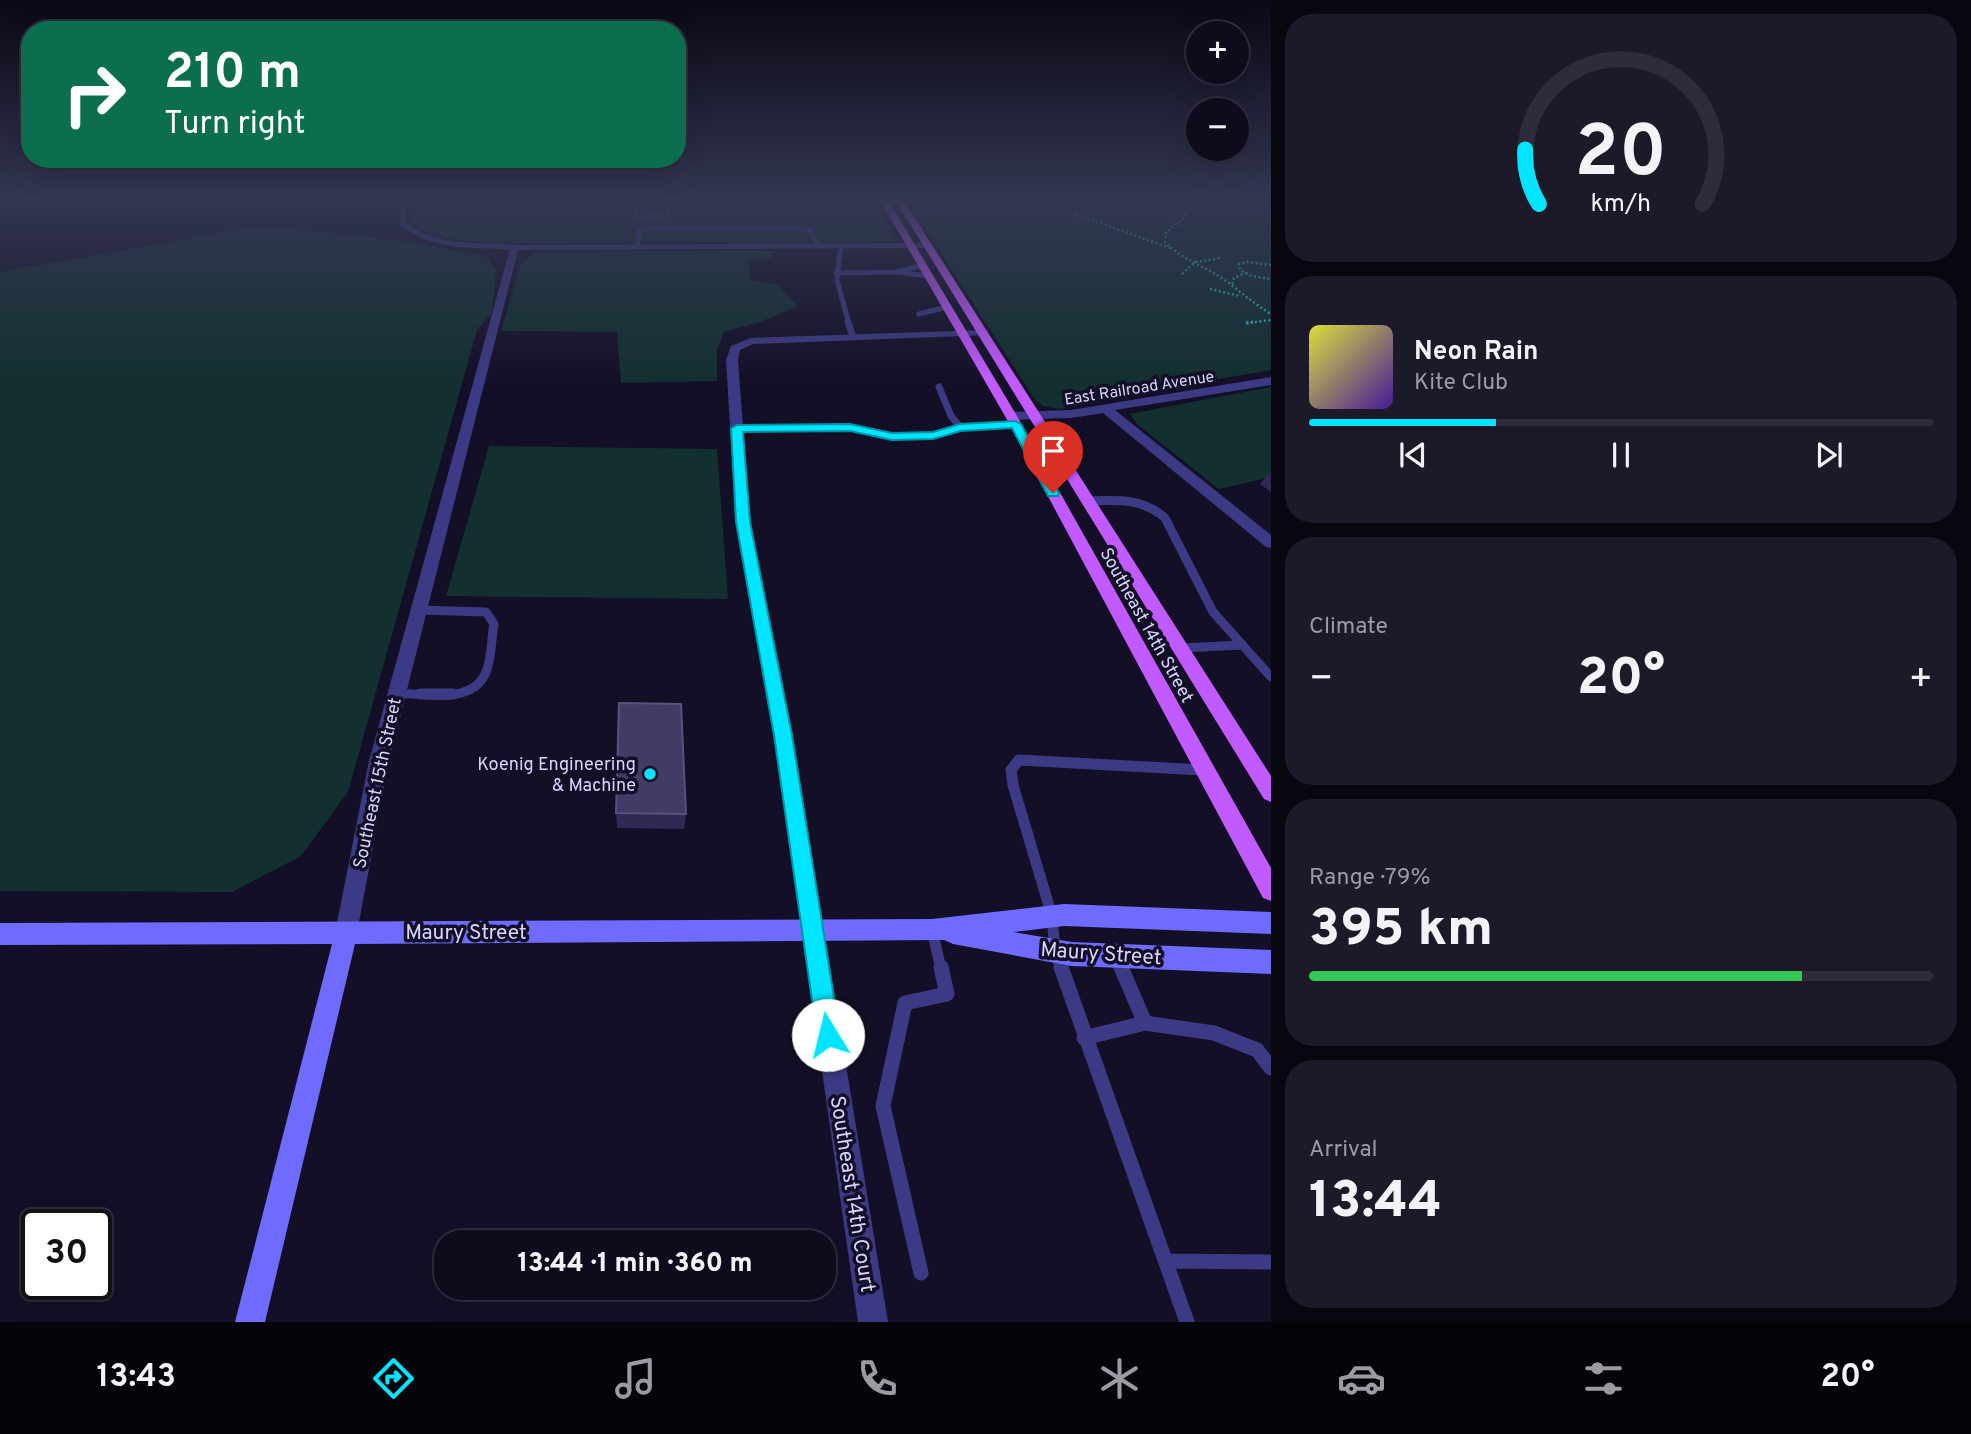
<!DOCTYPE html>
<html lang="en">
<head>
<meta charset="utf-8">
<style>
  body { margin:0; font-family:Overpass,sans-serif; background:#1c1929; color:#f1f3f6; height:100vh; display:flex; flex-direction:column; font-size:26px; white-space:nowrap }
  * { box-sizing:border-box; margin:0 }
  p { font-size:23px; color:#9b9ba3 }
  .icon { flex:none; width:38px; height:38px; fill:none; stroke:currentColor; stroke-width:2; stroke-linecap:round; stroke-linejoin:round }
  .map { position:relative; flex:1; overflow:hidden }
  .sheet { display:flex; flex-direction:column; gap:14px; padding:14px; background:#08060f; width:700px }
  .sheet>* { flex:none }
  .top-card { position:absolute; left:21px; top:21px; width:665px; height:147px; border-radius:28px; box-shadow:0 7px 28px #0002,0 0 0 2px #2e2b3b; background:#0b6e4f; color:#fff; overflow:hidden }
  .buttons { position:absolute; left:1186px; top:21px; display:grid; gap:14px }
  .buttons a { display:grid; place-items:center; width:63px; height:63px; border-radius:50%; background:#0e0b1c; box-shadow:0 7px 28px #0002,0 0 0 2px #2e2b3b; font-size:35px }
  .speed { position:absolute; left:21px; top:1209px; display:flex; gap:14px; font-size:35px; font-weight:700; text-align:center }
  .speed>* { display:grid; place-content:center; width:91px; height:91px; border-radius:50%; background:#0e0b1c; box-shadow:0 7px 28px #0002,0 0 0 2px #2e2b3b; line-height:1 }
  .speed .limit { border:4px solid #111; border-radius:10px; background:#fff; color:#111 }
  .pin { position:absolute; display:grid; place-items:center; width:60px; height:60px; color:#fff; margin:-72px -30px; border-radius:50% 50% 50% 0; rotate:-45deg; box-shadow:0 0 7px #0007 }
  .pin .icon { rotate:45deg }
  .me { position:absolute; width:77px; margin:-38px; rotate:351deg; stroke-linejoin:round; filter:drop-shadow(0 0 5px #0008) }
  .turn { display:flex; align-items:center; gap:24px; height:147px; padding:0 28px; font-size:32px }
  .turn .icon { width:91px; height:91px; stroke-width:2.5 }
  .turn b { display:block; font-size:49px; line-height:60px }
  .big { font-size:52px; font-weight:800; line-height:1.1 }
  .sheet .widget { flex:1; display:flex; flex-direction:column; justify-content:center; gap:10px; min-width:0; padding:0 24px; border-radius:28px; background:#1c1929 }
  .sheet .dial { align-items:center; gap:0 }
  .dial svg { height:182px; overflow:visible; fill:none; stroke:#2e2b3b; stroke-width:7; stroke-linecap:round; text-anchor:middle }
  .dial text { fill:#f1f3f6; stroke:none }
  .song { display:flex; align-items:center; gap:21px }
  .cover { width:84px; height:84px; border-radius:10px; background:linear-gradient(135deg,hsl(60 70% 55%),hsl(260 70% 35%)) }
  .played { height:7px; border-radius:4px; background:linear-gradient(90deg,#00e5ff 30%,#2e2b3b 30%) }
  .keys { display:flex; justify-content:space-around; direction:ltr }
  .heat { display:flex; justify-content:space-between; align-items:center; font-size:38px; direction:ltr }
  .charge { height:10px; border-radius:5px; background:linear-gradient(90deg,#34c759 79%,#2e2b3b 0) }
  .trip { position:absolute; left:434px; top:1230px; width:402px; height:70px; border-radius:28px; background:#0e0b1c; box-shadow:0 7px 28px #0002,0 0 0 2px #2e2b3b; font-weight:800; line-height:70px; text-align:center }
  .dock { display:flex; height:112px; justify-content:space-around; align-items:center; background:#06040b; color:#9b9ba3 }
  .dock .icon { width:49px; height:49px }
  .dock .current { color:#00e5ff }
  .dock b { font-size:32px; color:#f1f3f6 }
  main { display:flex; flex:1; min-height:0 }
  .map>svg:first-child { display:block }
  .green { fill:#12302f }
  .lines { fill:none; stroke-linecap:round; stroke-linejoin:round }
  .path-far1 { stroke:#2fb8b0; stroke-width:2.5; stroke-dasharray:2 2.5; stroke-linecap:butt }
  .path { stroke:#2fb8b0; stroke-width:3.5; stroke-dasharray:2.5 3.5; stroke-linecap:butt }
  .lane-far4 { stroke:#3d3a85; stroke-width:5 }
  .lane-far3 { stroke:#3d3a85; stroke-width:7 }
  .lane-far2 { stroke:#3d3a85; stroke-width:9 }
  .lane-far1 { stroke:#3d3a85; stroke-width:11 }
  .lane { stroke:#3d3a85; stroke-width:15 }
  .street { fill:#3d3a85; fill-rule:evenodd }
  .secondary { fill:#6f6bff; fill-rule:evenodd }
  .primary { fill:#c25bff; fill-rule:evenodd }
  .wall { fill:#312854 }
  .building { fill:#433a66; stroke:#5a527e; stroke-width:2 }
  .route { fill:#00e5ff; stroke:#0095a6; stroke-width:2 }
  .poi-dot { fill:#00e5ff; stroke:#130f26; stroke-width:2.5 }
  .labels { text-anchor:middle; stroke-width:7; stroke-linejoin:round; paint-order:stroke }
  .far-street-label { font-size:16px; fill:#d9d4ff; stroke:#130f26 }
  .street-label { font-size:18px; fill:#d9d4ff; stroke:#130f26 }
  .poi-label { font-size:18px; fill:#d9d4ff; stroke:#130f26; text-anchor:end }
  .near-street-label { font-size:21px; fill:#d9d4ff; stroke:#130f26 }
</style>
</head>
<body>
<main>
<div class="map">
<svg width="1271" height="1322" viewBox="0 0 1271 1322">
  <rect width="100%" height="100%" fill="#130f26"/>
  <path class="green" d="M413,198H872L897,242L504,243C481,241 433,243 416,226C409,218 412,207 413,198Z
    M906,198H1271V202L1264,204L1271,207V370L1195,383L1187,388L1059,409L1043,406L1035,400Z
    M283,229C352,235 420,241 487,257L496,271L492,313L477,330L348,792L301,856L232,892L0,891V272L238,230Z
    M759,250L777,251L771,258L749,262V280L777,285L798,306L760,322L724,332L717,350V381L621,383L617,332L501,331L520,265L532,253Z
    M1271,387V477L1219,489L1138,425L1130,414Z
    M489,446L717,449L728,599L446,596Z"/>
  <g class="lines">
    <path class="path-far1" d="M1194,198L1183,219L1166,232L1165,242C1183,261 1206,266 1226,281C1241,292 1254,304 1271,314
      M1075,214L1170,248
      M1271,265L1247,262L1239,264L1240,270L1252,276L1271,279
      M1182,274L1195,262L1221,258
      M1232,284L1234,278L1245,273
      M1210,289L1240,296
      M1246,323L1271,320"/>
    <path class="path" d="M1246,323L1253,322"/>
    <path class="lane-far4" d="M403,198V224C434,249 477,245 514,247
      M636,198L637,217L668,215V210
      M841,245L837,280L849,324
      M638,246V232L647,228H799L811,231L818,245
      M897,272L929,276
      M836,273L897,272L923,265
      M919,314L947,307"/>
    <path class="lane-far3" d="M848,322L853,337
      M939,387L951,416L960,427
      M737,428L850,427L892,437L933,435L960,427L1015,424"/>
    <path class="lane-far2" d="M1089,501C1117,500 1143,498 1165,518L1213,612L1271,677
      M1181,648L1243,645
      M397,693C425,694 473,705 486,672C492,658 491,640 494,624L486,612L419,610"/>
    <path class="lane-far1" d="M420,694H453
      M932,930L941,969
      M1116,956L1122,969
      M1061,969L1055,951L1052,916L1013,785L1011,770L1019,760L1203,770"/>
    <path class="lane" d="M1061,967L1187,1322
      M1145,1023L1214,1033L1257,1050L1271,1068
      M1084,1038L1145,1023L1121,967
      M1167,1261L1271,1262
      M921,1273L883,1106L905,1003L947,994L941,967"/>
    <path class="street" d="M931,243V247L928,248L518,250L389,761L357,933L354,941L346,944L338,941L335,933L369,761L511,245Z
      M984,330L988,331V335L753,344L740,350L738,360L750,522L792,735L888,1322H858L774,735L736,522L726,360L731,346L751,338Z
      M1271,377V385L1115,410L1271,535V548L1266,547L1103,413L1071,418L1011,420L1005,416L1011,412L1071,410Z"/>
    <path class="secondary" d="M1064,904L1271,912V934L1064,926L1013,932L1072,942L1271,950V974L1072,966L953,944L944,940L355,944L265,1322H235L332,944L0,945V923L932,919Z"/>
    <path class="primary" d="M879,198H887L1017,416L1271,868V901L1263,898L1005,416Z
      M894,198H902L1271,776V802L1264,799Z"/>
  </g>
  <path class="wall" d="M1270,472H1271V492L1260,484Z
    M616,813L686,814L684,829L617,828Z"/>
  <path class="building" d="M619,703L681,704L686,814L616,813Z"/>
  <linearGradient id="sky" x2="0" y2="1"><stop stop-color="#0a0815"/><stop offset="0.52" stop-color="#333752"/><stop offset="1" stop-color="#333752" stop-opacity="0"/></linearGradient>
  <rect width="1271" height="383" fill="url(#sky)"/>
  <path class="route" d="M1015,421L1021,424L1059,493L1058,496H1048L1012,428L961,431L933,439L892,440L850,431L743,432L750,522L792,735L840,1035L836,1043L828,1046L820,1043L817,1035L774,735L736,522L731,428L737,425L850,424L892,433L933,432L960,424Z"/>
  <circle class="poi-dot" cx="650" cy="774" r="7"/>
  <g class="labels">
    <g class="far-street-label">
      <text transform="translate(1139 387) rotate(-9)" y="6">East Railroad Avenue</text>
    </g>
    <g class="street-label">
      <text transform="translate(1147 625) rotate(61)" y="6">Southeast 14th Street</text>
      <text transform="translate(377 783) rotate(-78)" y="6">Southeast 15th Street</text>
    </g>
    <g class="poi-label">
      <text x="636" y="770">Koenig Engineering<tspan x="636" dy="21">&amp; Machine</tspan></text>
    </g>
    <g class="near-street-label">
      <text x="466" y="939">Maury Street</text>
      <text transform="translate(1101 953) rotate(4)" y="7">Maury Street</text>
      <text transform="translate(853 1194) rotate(81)" y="7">Southeast 14th Court</text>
    </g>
  </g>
</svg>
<div class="buttons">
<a>+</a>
<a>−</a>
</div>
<div class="speed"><div class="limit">30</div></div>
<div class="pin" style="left:1053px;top:493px;background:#d93025"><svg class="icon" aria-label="arrive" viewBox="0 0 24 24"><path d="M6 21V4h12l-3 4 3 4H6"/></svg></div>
<svg class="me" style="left:828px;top:1035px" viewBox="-20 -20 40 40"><circle r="19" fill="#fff"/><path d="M0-13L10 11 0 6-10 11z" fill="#00e5ff"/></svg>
<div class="trip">13:44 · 1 min · 360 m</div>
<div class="top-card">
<div class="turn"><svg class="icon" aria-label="right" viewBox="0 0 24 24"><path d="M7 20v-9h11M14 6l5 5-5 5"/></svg><div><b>210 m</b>Turn right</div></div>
</div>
</div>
<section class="sheet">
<div class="widget dial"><svg viewBox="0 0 100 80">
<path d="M14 69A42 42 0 1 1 86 69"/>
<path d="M14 69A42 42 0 0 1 8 45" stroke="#00e5ff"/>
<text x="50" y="56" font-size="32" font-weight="700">20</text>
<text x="50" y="72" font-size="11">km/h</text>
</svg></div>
<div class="widget">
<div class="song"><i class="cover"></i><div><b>Neon Rain</b><p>Kite Club</p></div></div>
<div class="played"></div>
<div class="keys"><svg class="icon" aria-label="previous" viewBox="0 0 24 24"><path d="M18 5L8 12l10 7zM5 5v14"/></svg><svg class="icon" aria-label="pause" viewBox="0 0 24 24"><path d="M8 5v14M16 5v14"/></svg><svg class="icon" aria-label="next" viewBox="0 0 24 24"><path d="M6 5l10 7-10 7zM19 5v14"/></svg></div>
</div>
<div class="widget"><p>Climate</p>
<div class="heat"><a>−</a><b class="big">20°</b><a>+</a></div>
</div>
<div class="widget"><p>Range · 79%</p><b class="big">395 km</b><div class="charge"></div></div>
<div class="widget"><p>Arrival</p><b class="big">13:44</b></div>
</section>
</main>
<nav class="dock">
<b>13:43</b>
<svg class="icon current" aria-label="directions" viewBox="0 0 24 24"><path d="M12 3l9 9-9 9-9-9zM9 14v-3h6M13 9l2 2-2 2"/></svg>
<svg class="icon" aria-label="music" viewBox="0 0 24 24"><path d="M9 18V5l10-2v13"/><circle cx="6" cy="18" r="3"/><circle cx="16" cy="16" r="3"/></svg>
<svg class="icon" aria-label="phone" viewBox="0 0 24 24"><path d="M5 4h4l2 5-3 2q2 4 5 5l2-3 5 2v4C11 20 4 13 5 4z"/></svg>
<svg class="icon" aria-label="climate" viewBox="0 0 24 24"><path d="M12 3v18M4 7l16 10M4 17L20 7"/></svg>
<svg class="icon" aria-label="car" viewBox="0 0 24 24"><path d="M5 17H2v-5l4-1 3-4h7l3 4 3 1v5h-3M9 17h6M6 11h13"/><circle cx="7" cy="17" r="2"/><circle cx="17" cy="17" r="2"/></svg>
<svg class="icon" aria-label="filters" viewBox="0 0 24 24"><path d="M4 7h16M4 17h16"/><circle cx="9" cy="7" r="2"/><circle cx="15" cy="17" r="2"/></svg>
<b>20°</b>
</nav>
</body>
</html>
